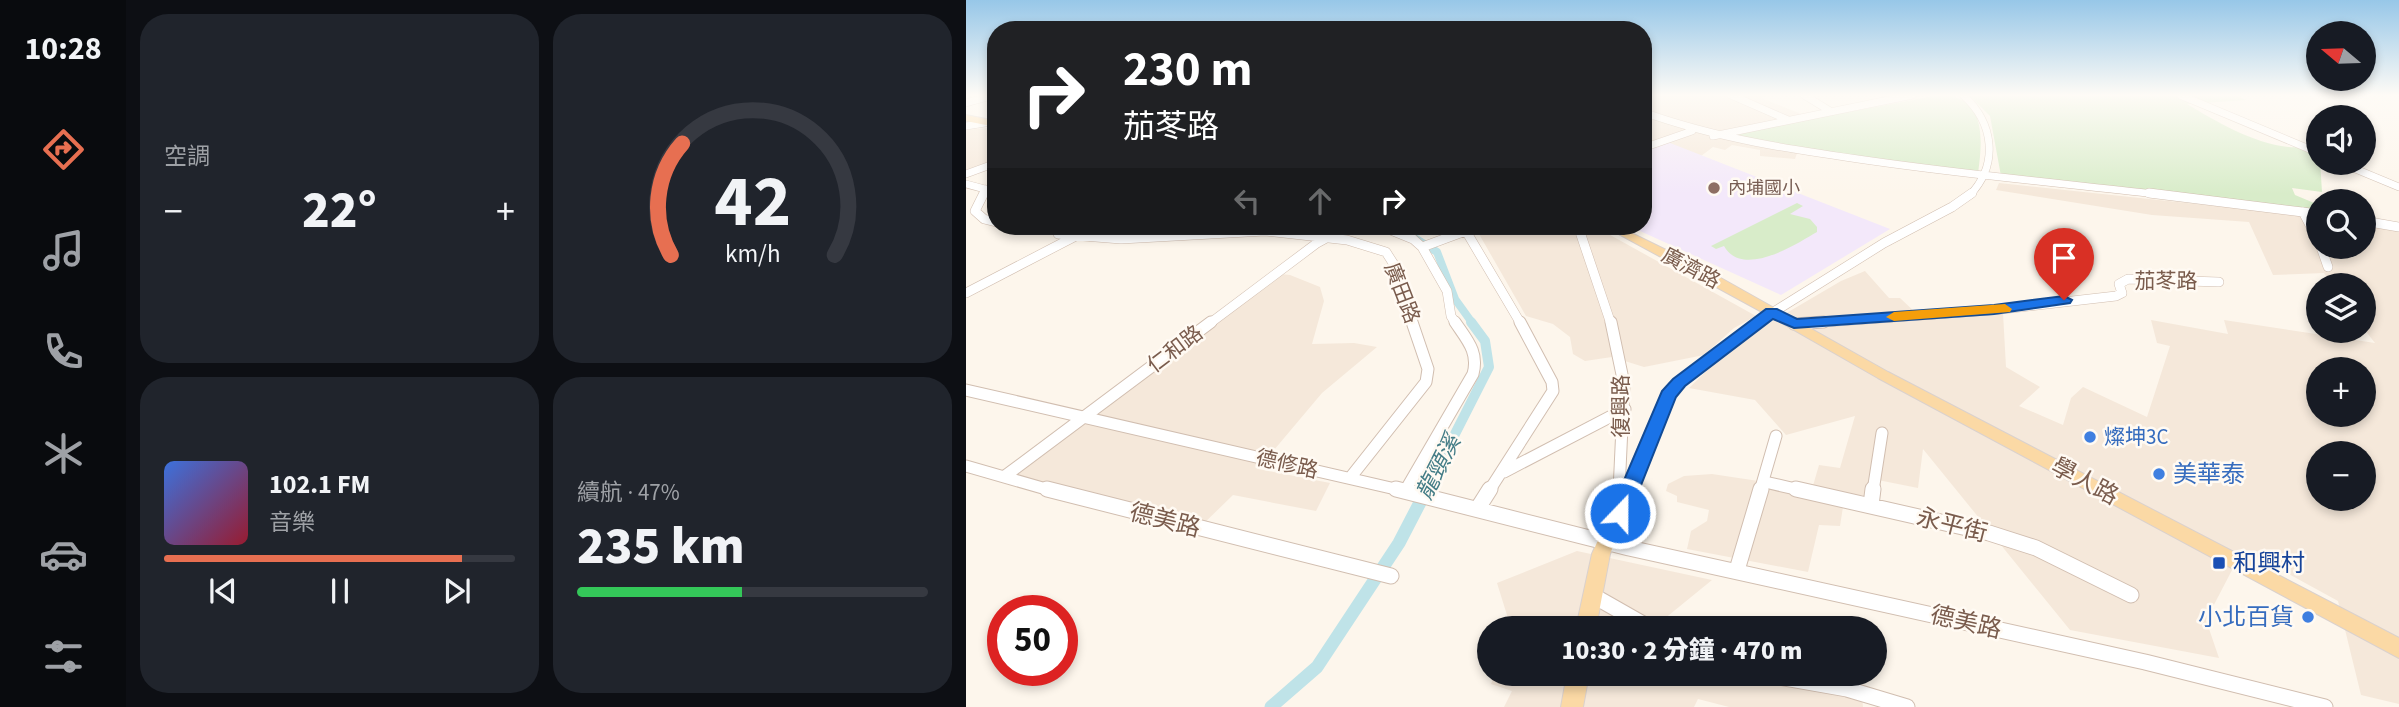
<!DOCTYPE html>
<html lang="zh-TW">
<head>
<meta charset="utf-8">
<style>
  body { margin:0; font-family:"Source Sans 3","Noto Sans TC",sans-serif; background:#20242c; color:#f1f3f6; height:100vh; display:flex; flex-direction:column; font-size:26px; white-space:nowrap }
  * { box-sizing:border-box; margin:0 }
  p { font-size:23px; color:#9ea1a6 }
  .icon { flex:none; width:38px; height:38px; fill:none; stroke:currentColor; stroke-width:2; stroke-linecap:round; stroke-linejoin:round }
  .map { position:relative; flex:1; overflow:hidden }
  .side { display:flex; flex-direction:column; gap:14px; padding:14px; background:#0d0f14; width:840px }
  .side>* { flex:none }
  .top-card { position:absolute; left:21px; top:21px; width:665px; height:214px; border-radius:28px; box-shadow:0 4px 10px #0003; background:#202124; color:#fff; overflow:hidden }
  .needle { width:46px; rotate:289deg }
  .fabs { position:absolute; left:1340px; top:21px; display:grid; gap:14px }
  .fabs a { display:grid; place-items:center; width:70px; height:70px; border-radius:50%; background:#171b24; box-shadow:0 4px 10px #0003; font-size:35px }
  .speed { position:absolute; left:21px; top:595px; display:flex; gap:14px; font-size:35px; font-weight:700; text-align:center }
  .speed>* { display:grid; place-content:center; width:91px; height:91px; border-radius:50%; background:#171b24; box-shadow:0 4px 10px #0003; line-height:1 }
  .speed .limit { border:10px solid #d22; background:#fff; color:#111 }
  .pin { position:absolute; display:grid; place-items:center; width:60px; height:60px; color:#fff; margin:-72px -30px; border-radius:50% 50% 50% 0; rotate:-45deg; box-shadow:0 0 7px #0007 }
  .pin .icon { rotate:45deg }
  .me { position:absolute; width:77px; margin:-38px; rotate:22deg; stroke-linejoin:round; filter:drop-shadow(0 0 5px #0008) }
  .turn { display:flex; align-items:center; gap:24px; height:147px; padding:0 21px; font-size:32px }
  .turn .icon { width:91px; height:91px; stroke-width:2.5 }
  .turn b { display:block; font-size:49px; line-height:60px }
  .lanes { display:flex; align-items:center; height:66px; padding:0 21px; background:#0003; justify-content:center; gap:35px; direction:ltr }
  .lanes .off { opacity:.35 }
  .big { font-size:52px; font-weight:800; line-height:1.1 }
  .side .tile { flex:1; display:flex; flex-direction:column; justify-content:center; gap:10px; min-width:0; padding:0 24px; border-radius:28px; background:#20242c }
  .side .dial { align-items:center; gap:0 }
  .dial svg { height:182px; overflow:visible; fill:none; stroke:#363941; stroke-width:7; stroke-linecap:round; text-anchor:middle }
  .dial text { fill:#f1f3f6; stroke:none }
  .song { display:flex; align-items:center; gap:21px }
  .cover { width:84px; height:84px; border-radius:10px; background:linear-gradient(135deg,hsl(220 70% 55%),hsl(350 70% 35%)) }
  .played { height:7px; border-radius:4px; background:linear-gradient(90deg,#e76f51 85%,#363941 85%) }
  .keys { display:flex; justify-content:space-around; direction:ltr }
  .heat { display:flex; justify-content:space-between; align-items:center; font-size:38px; direction:ltr }
  .charge { height:10px; border-radius:5px; background:linear-gradient(90deg,#34c759 47%,#363941 0) }
  .side .tiles { flex:1; display:grid; gap:14px; grid-template-columns:repeat(2,1fr) }
  .trip { position:absolute; left:511px; top:616px; width:410px; height:70px; border-radius:35px; background:#171b24; box-shadow:0 4px 10px #0003; font-weight:800; line-height:70px; text-align:center }
  main { display:flex; flex:1; min-height:0 }
  .dock { display:flex; flex-direction:column; width:126px; justify-content:space-around; align-items:center; background:#090b0e; color:#9ea1a6 }
  .dock .icon { width:49px; height:49px }
  .dock .active { color:#e76f51 }
  .dock b { font-size:32px; color:#f1f3f6 }
  .map>svg:first-child { display:block }
  .residential { fill:#f5e8da; fill-rule:evenodd }
  .education { fill:#f3e8fa }
  .green { fill:#d8ecc9 }
  .lines { fill:none; stroke-linecap:round; stroke-linejoin:round }
  .canal-far2 { stroke:#bfe3e8; stroke-width:8 }
  .canal-far1 { stroke:#bfe3e8; stroke-width:10 }
  .canal { stroke:#bfe3e8; stroke-width:13 }
  .minor-far3-casing { stroke:#d1beb0; stroke-width:8 }
  .minor-far2-casing { stroke:#d1beb0; stroke-width:10 }
  .minor-far1-casing { stroke:#d1beb0; stroke-width:13 }
  .minor-casing { stroke:#d1beb0; stroke-width:17 }
  .major-casing { stroke:#dad1cd; stroke-width:2 }
  .minor-far3 { stroke:#fff; stroke-width:7 }
  .minor-far2 { stroke:#fff; stroke-width:9 }
  .minor-far1 { stroke:#fff; stroke-width:11 }
  .minor { stroke:#fff; stroke-width:15 }
  .major { fill:#fbd9a5; fill-rule:evenodd }
  .route { fill:#1a73e8; stroke:#114b97; stroke-width:2 }
  .slow { fill:#f59e0b }
  .education-dot { fill:#8d6e63; stroke:#fffaf3; stroke-width:2.5 }
  .shop-dot { fill:#3f7fe0; stroke:#fffaf3; stroke-width:2.5 }
  .transit-dot { fill:#1a4fb4; stroke:#fffaf3; stroke-width:2.5 }
  .labels { text-anchor:middle; stroke-width:5; stroke-linejoin:round; paint-order:stroke }
  .far-education-label { font-size:18px; fill:#785e54; stroke:#fffaf3; text-anchor:start }
  .street-label { font-size:21px; fill:#7a5c4d; stroke:#fffaf3 }
  .shop-label { font-size:21px; fill:#366cbe; stroke:#fffaf3; text-anchor:start }
  .water-label { font-size:23px; font-style:italic; fill:#437c86; stroke:#fffaf3 }
  .near-shop-label { font-size:24px; fill:#366cbe; stroke:#fffaf3; text-anchor:start }
  .near-street-label { font-size:24px; fill:#7a5c4d; stroke:#fffaf3 }
  .near-transit-label { font-size:24px; fill:#164399; stroke:#fffaf3; text-anchor:start }
</style>
</head>
<body>
<main>
<nav class="dock">
<b>10:28</b>
<svg class="icon active" aria-label="directions" viewBox="0 0 24 24"><path d="M12 3l9 9-9 9-9-9zM9 14v-3h6M13 9l2 2-2 2"/></svg>
<svg class="icon" aria-label="music" viewBox="0 0 24 24"><path d="M9 18V5l10-2v13"/><circle cx="6" cy="18" r="3"/><circle cx="16" cy="16" r="3"/></svg>
<svg class="icon" aria-label="phone" viewBox="0 0 24 24"><path d="M5 4h4l2 5-3 2q2 4 5 5l2-3 5 2v4C11 20 4 13 5 4z"/></svg>
<svg class="icon" aria-label="climate" viewBox="0 0 24 24"><path d="M12 3v18M4 7l16 10M4 17L20 7"/></svg>
<svg class="icon" aria-label="car" viewBox="0 0 24 24"><path d="M5 17H2v-5l4-1 3-4h7l3 4 3 1v5h-3M9 17h6M6 11h13"/><circle cx="7" cy="17" r="2"/><circle cx="17" cy="17" r="2"/></svg>
<svg class="icon" aria-label="filters" viewBox="0 0 24 24"><path d="M4 7h16M4 17h16"/><circle cx="9" cy="7" r="2"/><circle cx="15" cy="17" r="2"/></svg>
</nav>
<section class="side">
<div class="tiles">
<div class="tile"><p>空調</p>
<div class="heat"><a>−</a><b class="big">22°</b><a>+</a></div>
</div>
<div class="tile dial"><svg viewBox="0 0 100 80">
<path d="M14 69A42 42 0 1 1 86 69"/>
<path d="M14 69A42 42 0 0 1 19 20" stroke="#e76f51"/>
<text x="50" y="56" font-size="32" font-weight="700">42</text>
<text x="50" y="72" font-size="11">km/h</text>
</svg></div>
<div class="tile">
<div class="song"><i class="cover"></i><div><b>102.1 FM</b><p>音樂</p></div></div>
<div class="played"></div>
<div class="keys"><svg class="icon" aria-label="previous" viewBox="0 0 24 24"><path d="M18 5L8 12l10 7zM5 5v14"/></svg><svg class="icon" aria-label="pause" viewBox="0 0 24 24"><path d="M8 5v14M16 5v14"/></svg><svg class="icon" aria-label="next" viewBox="0 0 24 24"><path d="M6 5l10 7-10 7zM19 5v14"/></svg></div>
</div>
<div class="tile"><p>續航 · 47%</p><b class="big">235 km</b><div class="charge"></div></div>
</div>
</section>
<div class="map">
<svg width="1433" height="707" viewBox="0 0 1433 707">
  <rect width="100%" height="100%" fill="#fdf6ec"/>
  <path class="residential" d="M677,95H804L795,98L843,117L829,159L794,156V150L766,145L759,150L747,147L735,156L677,148Z
    M30,127V161L0,172V130Z
    M1033,183L1353,217V247H1398V225L1433,230V704L1395,695L1372,601L1277,549L1240,620L1253,658L1104,630L957,449L952,488L912,480L909,496L879,494L874,526L853,525L842,572L721,549L725,531L741,521L743,510L711,502V496L700,491L702,484L718,476L746,474L846,489L853,465L874,468L889,416L820,435L789,400L723,388L768,344L875,281L899,271L923,298H934L951,314L1037,313L1040,367L1074,387L1053,406L1097,425L1105,398L1117,387L1181,417L1204,346L1191,343L1185,320L1262,334L1258,320L1409,343L1398,329V285H1366L1358,273L1307,275L1283,222L1186,215L1030,190ZM1353,369H1398V415H1353ZM1353,453H1398V499H1353Z
    M496,226H628L790,316L768,328L738,355L678,367L646,357L619,361L607,354L604,337L587,324L560,316L513,234Z
    M305,273L324,275L354,287L358,301L346,344L388,343L411,347L356,393L292,469L364,483L350,511L267,495L231,530L33,476Z
    M611,551L746,580L692,624L702,628H545L531,583Z
    M529,674H834L895,686L897,707H763L732,699L728,707H538L546,691L525,684Z"/>
  <path class="education" d="M699,141L924,229L815,295L663,226H677V150Z"/>
  <path class="green" d="M973,95C1020,95 1017,138 1012,173L755,136Z
    M1003,95H1268L1281,100L1221,104C1256,125 1311,158 1353,144L1356,192L1326,188L1329,195L1353,205V212L1035,176L1024,116Z
    M831,203L837,206L824,214L844,219L851,227V232C830,244 777,279 758,246L750,249L745,246Z
    M382,226L360,236L321,232L106,237L90,227Z"/>
  <g class="lines">
    <path class="canal-far2" d="M442,234L471,252L489,299L507,324"/>
    <path class="canal-far1" d="M460,491L523,367L519,341L505,322"/>
    <path class="canal" d="M305,707L351,667L433,543L461,489"/>
    <g class="minor-far3-casing">
      <path id="minor-far3" d="M765,95L822,120
        M838,95L864,111
        M997,95C1028,123 1033,164 1004,195
        M1214,95L1353,153
        M0,103L29,95
        M677,112C752,139 828,150 906,161C1004,175 1101,184 1199,195
        M0,126L19,123
        M747,136L947,95
        M677,148L726,131
        M1375,163L1433,187
        M0,174L30,163
        M0,184L30,192
        M17,195L20,189"/>
    </g>
    <g class="minor-far2-casing">
      <path id="minor-far2" d="M18,193L9,211L18,219L30,222
        M1183,193L1353,214
        M1337,212L1353,242
        M1398,221L1433,227
        M91,226L92,234L155,239L299,231L381,240L420,252L427,263L447,324
        M415,226L447,239L456,247L481,291L485,316L490,324
        M482,226L500,231L555,324
        M612,226L645,324
        M459,246L513,226
        M1355,247L1362,267
        M0,293L129,226
        M806,313L918,243L986,207L1006,193
        M243,324L351,243L382,226
        M833,324L1028,310L1150,296L1156,293L1153,284L1162,279L1253,282"/>
    </g>
    <g class="minor-far1-casing">
      <path id="minor-far1" d="M645,322L658,384L653,491
        M828,324L858,322
        M0,390L438,491
        M0,466L87,491
        M538,472L659,409
        M39,476L245,322
        M384,478L460,382L462,369L446,322
        M799,482L838,491
        M439,491L507,374C513,352 501,340 489,322
        M523,491L587,391L586,382L554,322
        M794,491L810,436
        M907,491L916,433"/>
    </g>
    <g class="minor-casing">
      <path id="minor" d="M81,489L425,576
        M430,489L663,548L1179,662L1359,707
        M653,489L654,507
        M830,489L1023,533L1070,548L1165,595
        M905,505L907,489
        M512,508L524,489
        M771,570L795,489
        M626,595L684,628
        M795,674L881,689L941,707"/>
    </g>
    <g class="major-casing">
      <path id="major" d="M0,115L30,121V127L0,121Z
        M638,226H651L737,268L922,372L1433,638V658L912,378L807,318L718,386L709,397L644,554L630,628H610L626,554L695,395L708,380L798,313Z
        M601,674H623L617,707H595Z"/>
    </g>
    <use href="#minor-far3" class="minor-far3"/>
    <use href="#minor-far2" class="minor-far2"/>
    <use href="#minor-far1" class="minor-far1"/>
    <use href="#minor" class="minor"/>
    <use href="#major" class="major"/>
  </g>
  <linearGradient id="sky" x2="0" y2="1"><stop stop-color="#97c7e8"/><stop offset="0.49" stop-color="#fefbf6"/><stop offset="1" stop-color="#fefbf6" stop-opacity="0"/></linearGradient>
  <rect width="1433" height="194" fill="url(#sky)"/>
  <path class="route" d="M1098,296L1106,300L1104,303L1028,314L828,328L807,319L719,386L710,397L662,518H647L644,513L696,391L707,379L800,309H811L831,319L1028,305Z"/>
  <path class="slow" d="M1039,304L1046,309L1044,312L928,321L920,317L928,312Z"/>
  <circle class="education-dot" cx="748" cy="188" r="7"/>
  <g class="shop-dot">
    <circle cx="1124" cy="437" r="7"/>
    <circle cx="1193" cy="474" r="7"/>
    <circle cx="1342" cy="617" r="7"/>
  </g>
  <rect class="transit-dot" x="1246" y="556" width="14" height="14" rx="3.5"/>
  <g class="labels">
    <g class="far-education-label">
      <text x="762" y="194">內埔國小</text>
    </g>
    <g class="street-label">
      <text transform="translate(725 268) rotate(28)" y="7">廣濟路</text>
      <text x="1200" y="288">茄苳路</text>
      <text transform="translate(436 293) rotate(69)" y="7">廣田路</text>
      <text transform="translate(209 349) rotate(-37)" y="7">仁和路</text>
      <text transform="translate(655 406) rotate(-90)" y="7">復興路</text>
      <text transform="translate(321 464) rotate(13)" y="7">德修路</text>
    </g>
    <g class="shop-label">
      <text x="1138" y="444">燦坤3C</text>
    </g>
    <g class="water-label">
      <text transform="translate(472 467) rotate(-63)" y="8">龍頸溪</text>
    </g>
    <g class="near-shop-label">
      <text x="1207" y="482">美華泰</text>
      <text x="1328" y="625" text-anchor="end">小北百貨</text>
    </g>
    <g class="near-street-label">
      <text transform="translate(1119 481) rotate(28)" y="8">學人路</text>
      <text transform="translate(199 520) rotate(14)" y="8">德美路</text>
      <text transform="translate(986 525) rotate(14)" y="8">永平街</text>
      <text transform="translate(1000 622) rotate(13)" y="8">德美路</text>
    </g>
    <g class="near-transit-label">
      <text x="1267" y="571">和興村</text>
    </g>
  </g>
</svg>
<div class="fabs">
<a><svg class="needle" viewBox="-14 -14 28 28"><path d="M0-13l5 13h-10z" fill="#e53935"/><path d="M0 13l5-13h-10z" fill="#9ea1a6"/></svg></a>
<a><svg class="icon" aria-label="sound" viewBox="0 0 24 24"><path d="M4 9h4l5-4v14l-5-4H4zM17 9q2 3 0 6"/></svg></a>
<a><svg class="icon" aria-label="search" viewBox="0 0 24 24"><circle cx="10" cy="10" r="6"/><path d="M15 15l6 6"/></svg></a>
<a><svg class="icon" aria-label="layers" viewBox="0 0 24 24"><path d="M12 4l9 5-9 5-9-5zM3 14l9 5 9-5"/></svg></a>
<a>+</a>
<a>−</a>
</div>
<div class="speed"><div class="limit">50</div></div>
<div class="pin" style="left:1098px;top:300px;background:#d93025"><svg class="icon" aria-label="arrive" viewBox="0 0 24 24"><path d="M6 21V4h12l-3 4 3 4H6"/></svg></div>
<svg class="me" style="left:654px;top:513px" viewBox="-20 -20 40 40"><circle r="17" fill="#1a73e8" stroke="#fff" stroke-width="3"/><path d="M0-11L8 9 0 5-8 9z" fill="#fff"/></svg>
<div class="trip">10:30 · 2 分鐘 · 470 m</div>
<div class="top-card">
<div class="turn"><svg class="icon" aria-label="right" viewBox="0 0 24 24"><path d="M7 20v-9h11M14 6l5 5-5 5"/></svg><div><b>230 m</b>茄苳路</div></div>
<div class="lanes"><svg class="icon off" aria-label="left" viewBox="0 0 24 24"><path d="M17 20v-9H6M10 6l-5 5 5 5"/></svg><svg class="icon off" aria-label="ahead" viewBox="0 0 24 24"><path d="M12 20V5M6 11l6-6 6 6"/></svg><svg class="icon" aria-label="right" viewBox="0 0 24 24"><path d="M7 20v-9h11M14 6l5 5-5 5"/></svg></div>
</div>
</div>
</main>
</body>
</html>
